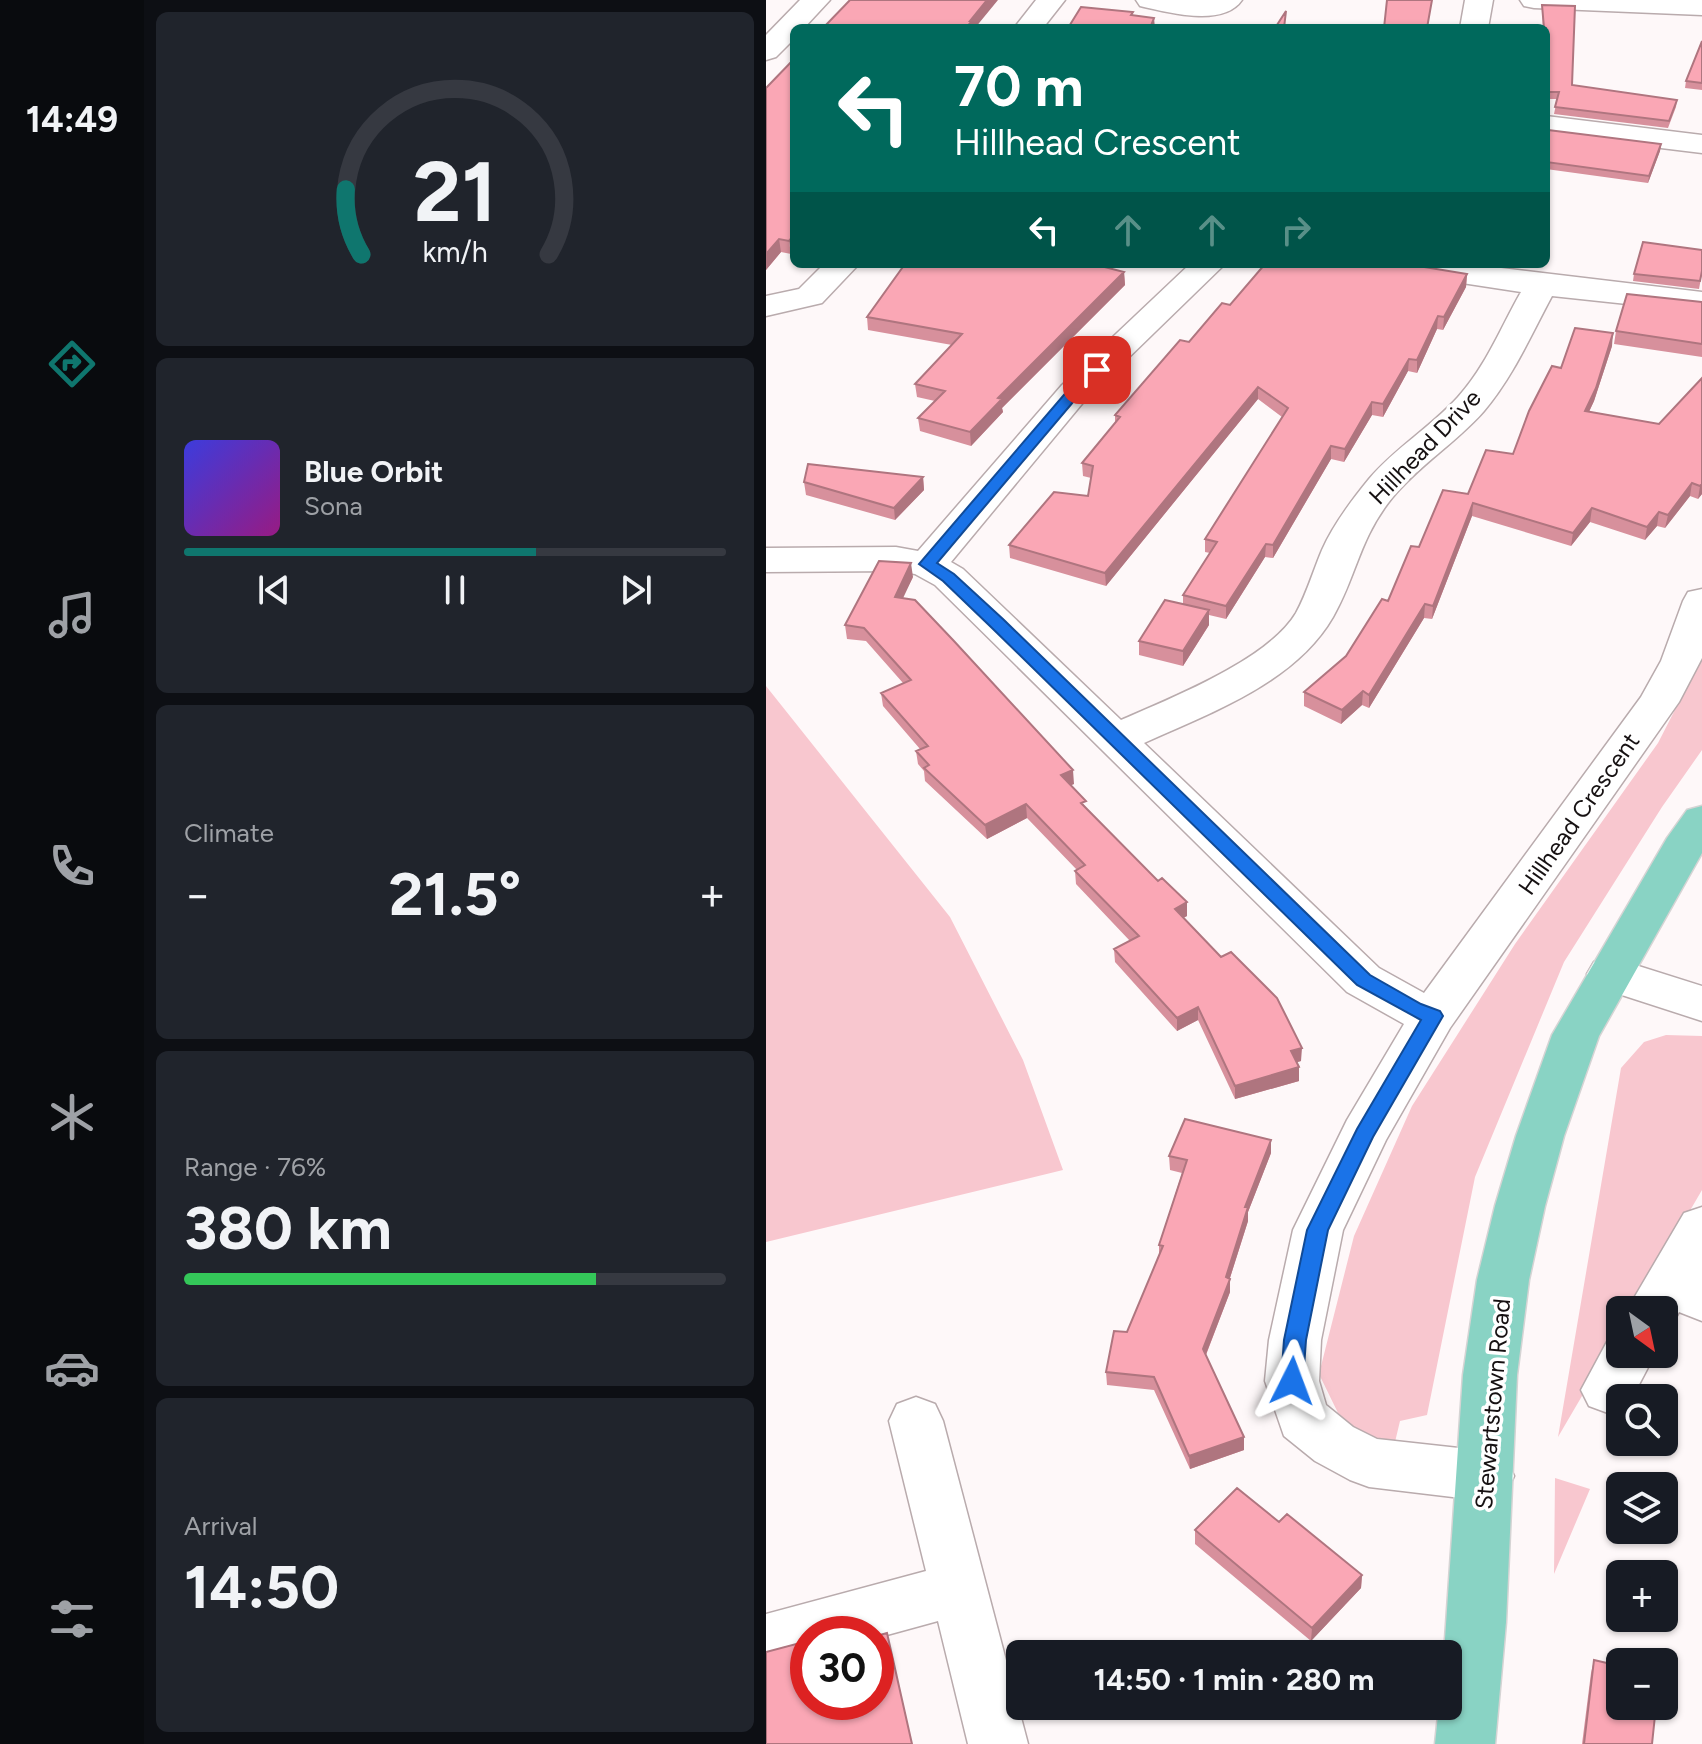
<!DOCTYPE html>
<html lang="en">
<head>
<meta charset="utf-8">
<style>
  body { margin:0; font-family:Figtree,sans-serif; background:#20242c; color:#f1f3f6; height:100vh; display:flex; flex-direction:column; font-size:30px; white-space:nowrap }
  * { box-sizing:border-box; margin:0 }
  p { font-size:26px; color:#9ea1a6 }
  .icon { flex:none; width:44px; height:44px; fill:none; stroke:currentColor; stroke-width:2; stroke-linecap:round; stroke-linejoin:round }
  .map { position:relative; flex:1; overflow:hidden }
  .side { display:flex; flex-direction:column; gap:12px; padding:12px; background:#0d0f14; width:622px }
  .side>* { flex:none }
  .banner { position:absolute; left:24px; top:24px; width:760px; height:244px; border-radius:12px; box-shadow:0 2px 6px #0004; background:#00695c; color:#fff; overflow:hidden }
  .needle { width:52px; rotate:147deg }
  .tools { position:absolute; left:840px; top:1296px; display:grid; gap:16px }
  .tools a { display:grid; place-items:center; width:72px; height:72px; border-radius:12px; background:#171b24; box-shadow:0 2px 6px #0004; font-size:40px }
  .speed { position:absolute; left:24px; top:1616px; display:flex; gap:16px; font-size:40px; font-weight:700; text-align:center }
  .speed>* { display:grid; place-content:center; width:104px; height:104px; border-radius:50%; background:#171b24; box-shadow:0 2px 6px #0004; line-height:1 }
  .speed .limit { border:12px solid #d22; background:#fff; color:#111 }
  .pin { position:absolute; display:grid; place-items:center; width:68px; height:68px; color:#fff; margin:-34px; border-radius:16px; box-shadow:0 4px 12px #0006 }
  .me { position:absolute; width:88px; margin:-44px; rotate:3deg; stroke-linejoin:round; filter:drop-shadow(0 0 6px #0008) }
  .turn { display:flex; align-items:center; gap:28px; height:168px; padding:0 32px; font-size:36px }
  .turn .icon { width:104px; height:104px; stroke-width:2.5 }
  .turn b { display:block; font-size:56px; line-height:68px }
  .lanes { display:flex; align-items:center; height:76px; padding:0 32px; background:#0003; justify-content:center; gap:40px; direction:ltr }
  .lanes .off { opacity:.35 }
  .big { font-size:60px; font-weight:700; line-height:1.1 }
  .side .tile { flex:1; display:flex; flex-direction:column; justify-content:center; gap:12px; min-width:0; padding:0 28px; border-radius:12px; background:#20242c }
  .side .dial { align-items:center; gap:0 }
  .dial svg { height:208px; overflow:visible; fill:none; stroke:#363941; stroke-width:7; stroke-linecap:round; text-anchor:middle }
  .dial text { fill:#f1f3f6; stroke:none }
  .song { display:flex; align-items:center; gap:24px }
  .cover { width:96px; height:96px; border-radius:12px; background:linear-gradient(135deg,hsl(240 70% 55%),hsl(310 70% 35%)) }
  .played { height:8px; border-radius:4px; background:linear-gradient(90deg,#0f766e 65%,#363941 65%) }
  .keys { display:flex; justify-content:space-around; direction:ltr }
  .heat { display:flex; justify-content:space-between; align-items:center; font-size:44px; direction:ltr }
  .charge { height:12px; border-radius:6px; background:linear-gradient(90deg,#34c759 76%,#363941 0) }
  .trip { position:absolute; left:240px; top:1640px; width:456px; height:80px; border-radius:12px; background:#171b24; box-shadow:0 2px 6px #0004; font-weight:700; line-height:80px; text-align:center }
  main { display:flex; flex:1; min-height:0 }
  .menu { display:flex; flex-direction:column; width:144px; justify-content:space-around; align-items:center; background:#090b0e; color:#9ea1a6 }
  .menu .icon { width:56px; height:56px }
  .menu .on { color:#0f766e }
  .menu b { font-size:36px; color:#f1f3f6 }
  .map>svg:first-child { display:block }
  .green { fill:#f8c7cf }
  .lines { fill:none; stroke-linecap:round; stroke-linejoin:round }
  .minor-casing { stroke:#b9abad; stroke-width:3 }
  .major-casing { stroke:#d5d4d4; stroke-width:3 }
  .minor { fill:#fff; fill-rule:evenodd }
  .major { fill:#89d3c4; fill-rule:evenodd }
  .wall { fill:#d7909c }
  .shaded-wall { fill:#af757f }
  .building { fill:#faa7b5; stroke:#af757f; stroke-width:2 }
  .route { fill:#1a73e8; stroke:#114b97; stroke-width:2 }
  .labels { text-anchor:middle; stroke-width:7; stroke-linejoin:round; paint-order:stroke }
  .street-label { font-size:24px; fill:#161112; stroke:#fff }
</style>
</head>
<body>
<main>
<nav class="menu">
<b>14:49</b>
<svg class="icon on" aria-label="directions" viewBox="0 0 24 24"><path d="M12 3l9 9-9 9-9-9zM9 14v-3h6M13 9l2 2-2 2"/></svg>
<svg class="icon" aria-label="music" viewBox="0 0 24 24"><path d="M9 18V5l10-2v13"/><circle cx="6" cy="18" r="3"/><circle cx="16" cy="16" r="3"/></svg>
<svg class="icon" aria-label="phone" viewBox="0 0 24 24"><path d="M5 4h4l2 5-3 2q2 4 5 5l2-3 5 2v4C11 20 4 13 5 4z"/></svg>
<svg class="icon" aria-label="climate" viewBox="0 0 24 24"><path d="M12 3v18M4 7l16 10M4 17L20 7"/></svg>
<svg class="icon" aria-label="car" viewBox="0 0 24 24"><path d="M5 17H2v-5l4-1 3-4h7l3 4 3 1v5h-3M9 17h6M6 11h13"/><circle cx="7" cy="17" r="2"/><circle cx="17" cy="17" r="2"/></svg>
<svg class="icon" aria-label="filters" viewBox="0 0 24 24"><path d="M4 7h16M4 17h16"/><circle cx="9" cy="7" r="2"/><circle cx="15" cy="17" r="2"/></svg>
</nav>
<section class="side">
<div class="tile dial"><svg viewBox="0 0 100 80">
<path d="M14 69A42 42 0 1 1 86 69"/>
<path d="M14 69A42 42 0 0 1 8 44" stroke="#0f766e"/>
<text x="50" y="56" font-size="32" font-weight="700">21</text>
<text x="50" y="72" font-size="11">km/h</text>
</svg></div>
<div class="tile">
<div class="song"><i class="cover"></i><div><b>Blue Orbit</b><p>Sona</p></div></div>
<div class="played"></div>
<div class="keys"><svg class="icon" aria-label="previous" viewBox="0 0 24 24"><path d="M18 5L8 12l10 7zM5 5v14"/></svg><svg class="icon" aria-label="pause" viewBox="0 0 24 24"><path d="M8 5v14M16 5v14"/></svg><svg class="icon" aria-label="next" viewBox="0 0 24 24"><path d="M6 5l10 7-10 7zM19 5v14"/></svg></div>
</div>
<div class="tile"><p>Climate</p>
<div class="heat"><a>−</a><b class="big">21.5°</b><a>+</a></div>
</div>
<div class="tile"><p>Range · 76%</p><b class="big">380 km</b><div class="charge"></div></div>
<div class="tile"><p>Arrival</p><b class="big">14:50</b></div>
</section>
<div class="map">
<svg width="936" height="1744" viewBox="0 0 936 1744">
  <rect width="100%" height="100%" fill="#fef8f9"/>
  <path class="green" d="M936,657V750L896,807L798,962L709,1177L661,1415L634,1421L629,1442L595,1435L572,1413L553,1374L588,1236L646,1106L749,944L892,743Z
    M0,686L184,917L257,1060L297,1170L0,1242Z
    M900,1035L936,1036V1190L866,1310H854V1331L792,1437L855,1068L878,1042Z
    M789,1478L824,1489L788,1574Z"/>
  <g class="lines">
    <g class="minor-casing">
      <path id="minor" d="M34,0H64L38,28H28V39L10,57L0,60V35Z
        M270,0H299L277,28H248Z
        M370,0H476C457,28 401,12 374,6Z
        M699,0H727L722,28H694Z
        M754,0H936V15L768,8L758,6Z
        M780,116L936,135V153L780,134Z
        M58,264H93L56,303L0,316V296L33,289Z
        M424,264H459L320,399L185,562L197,569L355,720C405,698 502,660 530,613C541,593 547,571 556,550C567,525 585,501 603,479C629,448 665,427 692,397C720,366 735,327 755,292L637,274L625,271L621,264H702L936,292V312L786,296C765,335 747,377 718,411C690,443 653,465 626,498C593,539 591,575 567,617C529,683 444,713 378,743L613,968L658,993L875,697L895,661L917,601L922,592L936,589V658L913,702L684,1028L620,1140L577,1230L555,1340L553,1381L560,1405L587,1427L611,1439L720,1451L740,1459L748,1476L740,1493L720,1501L603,1487L584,1480L549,1461L518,1436L499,1381L503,1340L527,1230L581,1120L638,1024L581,992L169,585L149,574L130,571L0,572V548L130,547L152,551L296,385Z
        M844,957L936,986V1021L828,986L821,974L828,962Z
        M936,1207V1321L913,1312L905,1326L898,1328V1310H861L918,1213Z
        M854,1334V1354H889L866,1398H854V1409L842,1413L823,1406L815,1390L843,1338Z
        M150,1397L169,1404L177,1421L262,1744H202L172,1621L110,1638V1634H42V1657L0,1668V1614L160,1571L123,1421L131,1404Z"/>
    </g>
    <g class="major-casing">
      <path id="major" d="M936,806V853L833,1036L798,1136L779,1206L763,1280L751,1375L740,1622L729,1744H669L673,1706H682V1654H678L697,1375L711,1280L729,1206L750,1136L786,1035L901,838L921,810Z"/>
    </g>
    <use href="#minor" class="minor"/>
    <use href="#major" class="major"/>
  </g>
  <path class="wall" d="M776,5L806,85L911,100L910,107L902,128L788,114L791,99H780V28H777Z
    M936,41V90L919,88L920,81Z
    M0,88L25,254L15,252L0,270Z
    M780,138L895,144L894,151L882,183L780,169Z
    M358,272L359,285L236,408L237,412L205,446L154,431L152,418L169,401L151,397L149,384L186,345L102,330L101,317Z
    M936,273L933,289L867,281L868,274Z
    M701,274L700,287L677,330L671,329L651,373L642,371L617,417L606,415L578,462L565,459L507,558L499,557L460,619L443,615V625L417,666L373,655V641L417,604V595L444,553L439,552V539L516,417L492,399L340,586L244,558L243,545L322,496L325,478L317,476L316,463L349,423V415L423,342L464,305Z
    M936,302V357L848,344L850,331Z
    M846,346L828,401L823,412L893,424L936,378V494L932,499L924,496L899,528L891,526L879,540L824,522L805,546L706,516L666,619L658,618L603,708L596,705L575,724L538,706V692L580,656L622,601L653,547L702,494L747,454L795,368Z
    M157,477L158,490L129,520L40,495L38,482Z
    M147,577L136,598L308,784L304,785L321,809L421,916L417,918L535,1061L531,1062L533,1067V1081L469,1099L432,1020L411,1031L349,962L348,949L364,941L310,884L309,871L311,870L261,818L221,839L159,781L158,771L152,764L150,751L154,749L117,706L115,693L137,683L100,641L81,639L79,625Z
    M505,1140V1153L482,1212V1221L464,1278V1292L440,1355L478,1450L424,1469L388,1390L341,1385L340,1372L361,1332L393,1255V1245L416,1173L404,1170L403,1156Z
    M513,1522L596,1575L595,1588L545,1641L429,1544V1530Z
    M828,1660L886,1744H816L825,1673Z"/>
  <path class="shaded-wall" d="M221,0H232L209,28H200L204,21Z
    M388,18L389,28H384Z
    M895,144L894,151L882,183L883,176Z
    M28,235V250L25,254L23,241Z
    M13,239L15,252L0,270V254Z
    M358,272L359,285L236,408L237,412L205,446L204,432L232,398Z
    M701,274L700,287L677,330L678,317Z
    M672,316L671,329L651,373V360Z
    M847,333L846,346L828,401L817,424L819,411Z
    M643,359L642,371L617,417V404Z
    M492,387V399L340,586L339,573Z
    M606,402V415L578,462L579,449Z
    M565,446V459L507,558V545Z
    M157,477L158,490L129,520L128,508Z
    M926,483L924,496L899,528L902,515Z
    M936,484V494L932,499L934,486Z
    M707,503L706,516L666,619L667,606Z
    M826,508L824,522L805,546L807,533Z
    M893,512L891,526L879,540L881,527Z
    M500,544L499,557L460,619V606Z
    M145,563L147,577L131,611L129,597Z
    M659,604L658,618L603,708V695Z
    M443,610V625L417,666V651Z
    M597,691L596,705L575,724L576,710Z
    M307,770L308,784L296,789L295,775Z
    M260,804L261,818L221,839L219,825Z
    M421,902V916L409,922V909Z
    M432,1007V1020L411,1031V1018Z
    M536,1048L535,1061L525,1064V1051Z
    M533,1067V1081L469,1099V1086Z
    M505,1140V1153L482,1212V1221L462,1284L464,1279V1292L437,1362V1349L460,1277L479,1207Z
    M478,1437V1450L424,1469L423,1456Z
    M596,1575L595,1588L545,1641L546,1628Z"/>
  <path class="building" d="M84,0H221L204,21H206L200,28H57Z
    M621,0H666L661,28H618Z
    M776,5L809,6L806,85L911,100L903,121L789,107L793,92H781L780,28H778Z
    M315,7L367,12L365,15L388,18L384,28H302Z
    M520,11L518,28H509Z
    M936,41V83L920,81Z
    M28,59V235L23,241L13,239L0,254V88Z
    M782,130L895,144L883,176L780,162V138Z
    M877,242L936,250V271L934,281L868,274Z
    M139,264H327L358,272L232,398L236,399L204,432L152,418L179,391L149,384L196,334L101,317Z
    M499,264H640L701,274L678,317L672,316L651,360L643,359L617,404L606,402L579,449L565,446L507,545L500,544L460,606L417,595L451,542L439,539L522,408L492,387L339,573L243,545L288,492L322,496L327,466L316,463L354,417L349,415L414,340L423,342L456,303L464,305Z
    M861,294L936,302V344L850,331Z
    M809,328L847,333L830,388L819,411L893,424L936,378V484L934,486L926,483L902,515L893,512L881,527L826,508L807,533L707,503L667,606L659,604L603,695L597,691L576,710L538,692L580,656L616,599L622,601L645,546L653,547L677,490L702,494L720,450L747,454L763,411L786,366L795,368Z
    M42,464L157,477L128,508L38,482Z
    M113,561L145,563L129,597L149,600L187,640L307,770L295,775L320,801L315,803L392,881L396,878L421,902L409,909L455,957L465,952L511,998L536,1048L525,1051L533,1067L469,1086L432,1007L411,1018L348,949L373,936L309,871L319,865L260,804L219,825L158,768L163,765L150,751L162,746L115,693L145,680L98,628L79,625Z
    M399,600L443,610L417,651L373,641Z
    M419,1119L505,1140L479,1207H482L460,1277L464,1279L437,1349L478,1437L423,1456L388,1377L340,1372L348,1331L361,1332L397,1246L393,1245L421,1160L403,1156Z
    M471,1488L513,1522L521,1514L596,1575L546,1628L429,1530Z
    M121,1633L146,1744H0V1652L38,1642L40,1635L42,1646V1702H110V1636Z
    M828,1660L854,1666V1706H890L886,1744H818Z"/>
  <path class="route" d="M331,366L338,370L336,373L313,395L171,563L188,574L238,620L604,975L655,1004L674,1011L677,1016L607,1137L562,1230L540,1340L537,1381L534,1388L526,1390L519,1388L515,1381L518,1340L541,1230L591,1129L655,1020L591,985L226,628L177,581L153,564L303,389Z"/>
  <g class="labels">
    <g class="street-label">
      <text transform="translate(659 447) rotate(-46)" y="8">Hillhead Drive</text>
      <text transform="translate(813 814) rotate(-55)" y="8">Hillhead Crescent</text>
      <text transform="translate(727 1404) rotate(-85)" y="8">Stewartstown Road</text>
    </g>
  </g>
</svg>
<div class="tools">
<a><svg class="needle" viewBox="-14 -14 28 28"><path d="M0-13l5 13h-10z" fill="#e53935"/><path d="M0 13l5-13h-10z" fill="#9ea1a6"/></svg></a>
<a><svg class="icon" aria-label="search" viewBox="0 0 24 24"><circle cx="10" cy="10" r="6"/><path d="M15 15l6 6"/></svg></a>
<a><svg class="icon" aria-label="layers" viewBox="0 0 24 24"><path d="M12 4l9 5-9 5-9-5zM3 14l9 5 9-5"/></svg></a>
<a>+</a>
<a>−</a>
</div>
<div class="speed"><div class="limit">30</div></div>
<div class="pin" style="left:331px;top:370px;background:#d93025"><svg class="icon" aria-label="arrive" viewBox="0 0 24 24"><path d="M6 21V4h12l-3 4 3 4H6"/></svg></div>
<svg class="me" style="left:526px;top:1381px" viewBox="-20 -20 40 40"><path d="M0-17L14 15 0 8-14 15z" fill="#1a73e8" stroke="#fff" stroke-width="4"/></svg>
<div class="trip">14:50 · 1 min · 280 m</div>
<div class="banner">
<div class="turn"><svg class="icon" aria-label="left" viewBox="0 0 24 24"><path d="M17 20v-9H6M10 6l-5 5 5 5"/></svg><div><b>70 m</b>Hillhead Crescent</div></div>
<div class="lanes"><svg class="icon" aria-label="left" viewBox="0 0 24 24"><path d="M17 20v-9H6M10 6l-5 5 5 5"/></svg><svg class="icon off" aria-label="ahead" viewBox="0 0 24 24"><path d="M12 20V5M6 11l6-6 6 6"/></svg><svg class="icon off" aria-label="ahead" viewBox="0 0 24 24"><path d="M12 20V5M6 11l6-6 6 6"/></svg><svg class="icon off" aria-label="right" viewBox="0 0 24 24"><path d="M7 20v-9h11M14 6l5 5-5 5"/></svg></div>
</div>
</div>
</main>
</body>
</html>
